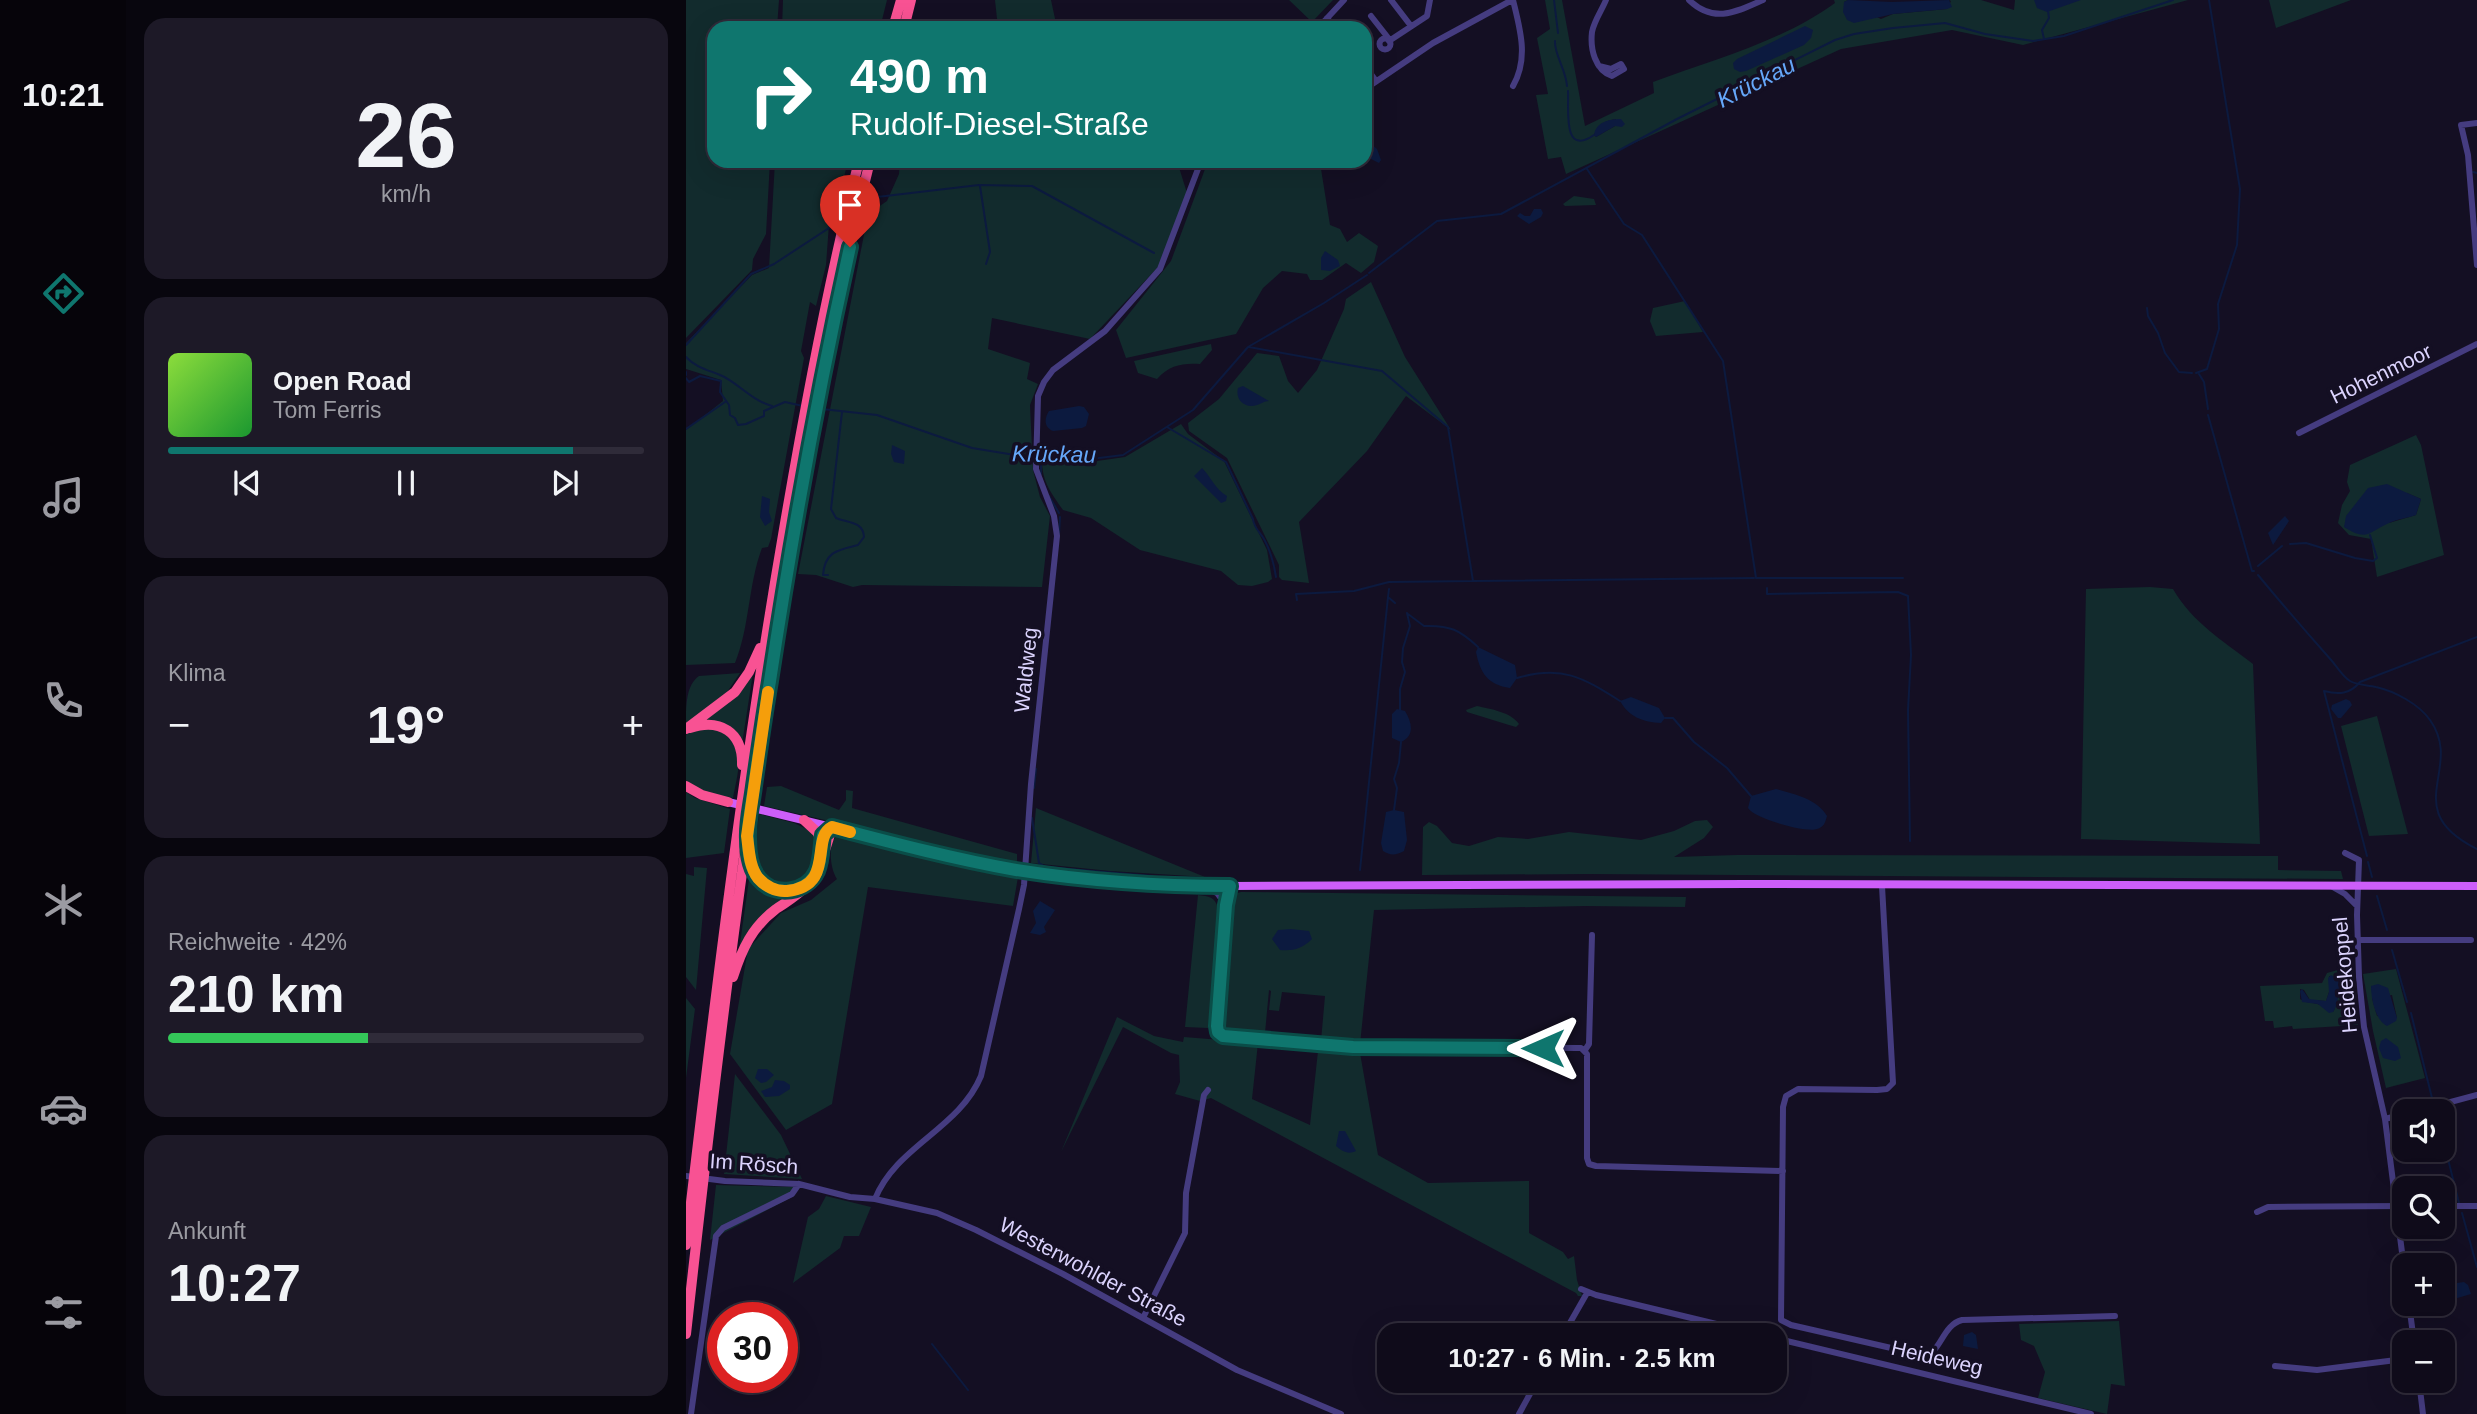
<!DOCTYPE html>
<html lang="de">
<head>
<meta charset="utf-8">
<style>
  body { margin:0; font-family:Helvetica,sans-serif; background:#1d1927; color:#f1f3f6; height:100vh; display:flex; flex-direction:column; font-size:26px; white-space:nowrap }
  * { box-sizing:border-box; margin:0 }
  p { font-size:23px; color:#9b9ba2 }
  .icon { flex:none; width:38px; height:38px; fill:none; stroke:currentColor; stroke-width:2; stroke-linecap:round; stroke-linejoin:round }
  .map { position:relative; flex:1; overflow:hidden }
  .details { display:flex; flex-direction:column; gap:18px; padding:18px; background:#08060e; width:560px }
  .details>* { flex:none }
  .hud { position:absolute; left:21px; top:21px; width:665px; height:147px; border-radius:21px; box-shadow:0 7px 28px #0002,0 0 0 2px #2f2b39; background:#0f766e; color:#fff; overflow:hidden }
  .buttons { position:absolute; left:1706px; top:1099px; display:grid; gap:14px }
  .buttons a { display:grid; place-items:center; width:63px; height:63px; border-radius:14px; background:#0f0b1a; box-shadow:0 7px 28px #0002,0 0 0 2px #2f2b39; font-size:35px }
  .speed { position:absolute; left:21px; top:1302px; display:flex; gap:14px; font-size:35px; font-weight:700; text-align:center }
  .speed>* { display:grid; place-content:center; width:91px; height:91px; border-radius:50%; background:#0f0b1a; box-shadow:0 7px 28px #0002,0 0 0 2px #2f2b39; line-height:1 }
  .speed .limit { border:10px solid #d22; background:#fff; color:#111 }
  .pin { position:absolute; display:grid; place-items:center; width:60px; height:60px; color:#fff; margin:-72px -30px; border-radius:50% 50% 50% 0; rotate:-45deg; box-shadow:0 0 7px #0007 }
  .pin .icon { rotate:45deg }
  .me { position:absolute; width:77px; margin:-38px; rotate:270deg; stroke-linejoin:round; filter:drop-shadow(0 0 5px #0008) }
  .turn { display:flex; align-items:center; gap:24px; height:147px; padding:0 28px; font-size:32px }
  .turn .icon { width:91px; height:91px; stroke-width:2.5 }
  .turn b { display:block; font-size:49px; line-height:60px }
  .big { font-size:52px; font-weight:600; line-height:1.1 }
  .details .card { flex:1; display:flex; flex-direction:column; justify-content:center; gap:10px; min-width:0; padding:0 24px; border-radius:21px; background:#1d1927 }
  .details .dial { align-items:center; gap:0 }
  .dial b { font-size:91px; line-height:1 }
  .song { display:flex; align-items:center; gap:21px }
  .cover { width:84px; height:84px; border-radius:10px; background:linear-gradient(135deg,hsl(90 70% 55%),hsl(130 70% 35%)) }
  .played { height:7px; border-radius:4px; background:linear-gradient(90deg,#0f766e 85%,#2f2b39 85%) }
  .keys { display:flex; justify-content:space-around; direction:ltr }
  .heat { display:flex; justify-content:space-between; align-items:center; font-size:38px; direction:ltr }
  .charge { height:10px; border-radius:5px; background:linear-gradient(90deg,#34c759 42%,#2f2b39 0) }
  .trip { position:absolute; left:691px; top:1323px; width:410px; height:70px; border-radius:21px; background:#0f0b1a; box-shadow:0 7px 28px #0002,0 0 0 2px #2f2b39; font-weight:600; line-height:70px; text-align:center }
  main { display:flex; flex:1; min-height:0 }
  .menu { display:flex; flex-direction:column; width:126px; justify-content:space-around; align-items:center; background:#06040a; color:#9b9ba2 }
  .menu .icon { width:49px; height:49px }
  .menu .selected { color:#0f766e }
  .menu b { font-size:32px; color:#f1f3f6 }
  .map>svg:first-child { display:block }
  .green { fill:#122b2d; fill-rule:evenodd }
  .water { fill:#0c1a3f }
  .lines { fill:none; stroke-linecap:round; stroke-linejoin:round }
  .stream { stroke:#0c1a3f; stroke-width:2 }
  .minor { stroke:#453c80; stroke-width:6 }
  .major { stroke:#cd5ef9; stroke-width:8 }
  .highway { stroke:#f85293; stroke-width:10 }
  .route-casing { stroke:#0a4d48; stroke-width:18 }
  .route { stroke:#0f766e; stroke-width:12 }
  .slow { stroke:#f59e0b; stroke-width:12 }
  .labels { text-anchor:middle; stroke-width:7; stroke-linejoin:round; paint-order:stroke }
  .street-label { font-size:21px; fill:#dbd3fd; stroke:#140f23 }
  .water-label { font-size:23px; font-style:italic; fill:#65a7f9; stroke:#140f23 }
</style>
</head>
<body>
<main>
<nav class="menu">
<b>10:21</b>
<svg class="icon selected" aria-label="directions" viewBox="0 0 24 24"><path d="M12 3l9 9-9 9-9-9zM9 14v-3h6M13 9l2 2-2 2"/></svg>
<svg class="icon" aria-label="music" viewBox="0 0 24 24"><path d="M9 18V5l10-2v13"/><circle cx="6" cy="18" r="3"/><circle cx="16" cy="16" r="3"/></svg>
<svg class="icon" aria-label="phone" viewBox="0 0 24 24"><path d="M5 4h4l2 5-3 2q2 4 5 5l2-3 5 2v4C11 20 4 13 5 4z"/></svg>
<svg class="icon" aria-label="climate" viewBox="0 0 24 24"><path d="M12 3v18M4 7l16 10M4 17L20 7"/></svg>
<svg class="icon" aria-label="car" viewBox="0 0 24 24"><path d="M5 17H2v-5l4-1 3-4h7l3 4 3 1v5h-3M9 17h6M6 11h13"/><circle cx="7" cy="17" r="2"/><circle cx="17" cy="17" r="2"/></svg>
<svg class="icon" aria-label="filters" viewBox="0 0 24 24"><path d="M4 7h16M4 17h16"/><circle cx="9" cy="7" r="2"/><circle cx="15" cy="17" r="2"/></svg>
</nav>
<section class="details">
<div class="card dial"><b>26</b><p>km/h</p></div>
<div class="card">
<div class="song"><i class="cover"></i><div><b>Open Road</b><p>Tom Ferris</p></div></div>
<div class="played"></div>
<div class="keys"><svg class="icon" aria-label="previous" viewBox="0 0 24 24"><path d="M18 5L8 12l10 7zM5 5v14"/></svg><svg class="icon" aria-label="pause" viewBox="0 0 24 24"><path d="M8 5v14M16 5v14"/></svg><svg class="icon" aria-label="next" viewBox="0 0 24 24"><path d="M6 5l10 7-10 7zM19 5v14"/></svg></div>
</div>
<div class="card"><p>Klima</p>
<div class="heat"><a>−</a><b class="big">19°</b><a>+</a></div>
</div>
<div class="card"><p>Reichweite · 42%</p><b class="big">210 km</b><div class="charge"></div></div>
<div class="card"><p>Ankunft</p><b class="big">10:27</b></div>
</section>
<div class="map">
<svg width="1791" height="1414" viewBox="0 0 1791 1414">
  <rect width="100%" height="100%" fill="#140f23"/>
  <path class="green" d="M0,0H93L91,28H28V161H84L80,234L67,259L66,270L0,338Z
    M97,0H201L194,28H96Z
    M309,0H365L371,28H312Z
    M603,0H647L626,22Z
    M859,0H876L899,126L968,93L967,82C1029,59 1095,42 1149,3L1148,0H1162L1158,2L1195,19L1207,14L1261,9L1265,1L1263,0H1295L1328,10L1329,0H1502L1337,45L1266,30L1155,49L880,174L875,157L862,159L850,95L862,94L851,38L864,29ZM930,119L929,126L910,137L908,135C912,124 919,121 930,119Z
    M1583,0H1665L1590,28Z
    M89,161H162L153,197L143,224L140,265L130,306L124,302L115,351L118,358L85,539L82,547L76,548C62,585 64,626 49,663L0,665V430L37,401L35,380L0,369V343L66,275L83,268Z
    M214,161H491L501,193L474,265L404,339L306,318L302,349L344,363L341,379L352,384L344,405L347,470L354,497L364,516L356,587L176,585L167,587L130,575L112,574L182,214L201,201L213,174Z
    M522,161H623L624,165L635,169L644,225L654,229L661,242L673,233L692,246L688,262L675,273L660,263L636,280H624L621,274L596,271L577,288L550,334L440,358L430,330L485,261Z
    M888,196L908,199L910,205L879,206L877,204Z
    M685,282L719,357L765,430L720,396L681,451L613,522L623,583L596,580L593,577V565L541,458L503,431L502,423L533,399L571,353L593,356L602,381L612,393L631,370L658,309L660,299Z
    M999,301L1017,332L970,336L964,321L967,308Z
    M525,344L526,350L514,364C496,363 484,365 471,379L452,373L448,361Z
    M495,424L502,434L538,461L581,550L586,579L582,582L566,586L552,585L535,571L454,550L405,518L377,510C366,494 356,482 356,461L396,458L404,462L439,457Z
    M1730,435L1735,445L1758,555L1691,577L1685,539L1663,535L1652,523L1656,505L1664,491L1661,482L1664,465ZM1721,493L1735,499L1730,515L1703,523Z
    M1464,587L1487,589C1507,623 1536,640 1567,664L1574,844L1395,839L1400,589Z
    M54,673L37,698L0,723C0,706 0,685 13,676Z
    M67,673L56,744C44,729 37,720 16,721L43,703Z
    M791,706C804,709 825,712 833,724L830,727L823,725L781,712L780,710Z
    M1691,716L1722,834L1683,836L1655,726Z
    M20,726C26,728 36,730 42,734C61,748 50,779 47,798L20,792L0,782V735L4,731Z
    M95,786L153,810L160,800V790L167,791L166,808L331,854V864L78,806L81,787Z
    M0,792L9,798L44,809L38,853L0,858Z
    M350,808L519,877H520L424,871L345,863Z
    M73,814L108,823L129,833C136,847 131,875 116,883C109,887 96,886 88,887L69,868V845Z
    M1021,820L1027,827L1018,838L988,857L1051,855L1585,856H1592V870L1655,871L1657,879L902,874L736,875L737,827L743,822L751,826L766,843L783,846L812,837L842,839L883,832L955,840L988,831L1009,821Z
    M150,836L332,877L327,906L182,887L146,1104L100,1130L44,1054L62,949L95,913L125,900L151,879C144,868 142,847 150,836Z
    M8,867L21,868L10,990L0,977V874L8,876Z
    M64,872C70,888 88,898 105,893V895C76,914 67,920 53,951Z
    M555,892L1000,897L999,907L899,906L688,910L674,1044L635,1041L639,996L596,992L593,1011L583,1010L585,991L583,990L579,1033L542,1029L536,1022L545,899L548,894Z
    M512,895C523,896 529,897 532,908L526,1021L522,1028L499,1027Z
    M1666,966L1672,1025L1607,1029L1606,1026L1588,1028L1587,1021H1579L1574,986L1636,983L1641,973ZM1643,976H1646C1650,988 1654,1000 1647,1012C1640,1011 1640,1008 1634,1005C1627,1002 1621,1004 1614,999V989L1618,990L1624,1000L1640,1001L1643,992Z
    M1710,969L1739,1078L1700,1088L1687,1031L1677,974ZM1706,995L1711,1018L1691,1016L1686,998Z
    M0,998L9,1009L0,1078Z
    M431,1017L468,1036L497,1042L498,1037L572,1043L566,1099L624,1125L632,1051L674,1053L692,1155L742,1183L843,1181V1233L877,1252L882,1259L888,1256L891,1280L896,1296H892L890,1293L525,1098L514,1101L489,1094L494,1082L493,1055L485,1053L437,1027L375,1152Z
    M49,1074L95,1135L116,1179L38,1174Z
    M30,1185L110,1187L108,1196L24,1240Z
    M140,1196L185,1207L173,1236H158L154,1248L107,1283L122,1217L133,1209Z
    M1433,1321L1439,1386L1425,1384L1421,1414L1352,1398L1359,1372L1348,1346L1335,1340L1333,1324Z"/>
  <path class="water" d="M1162,0L1206,2L1263,0L1266,7L1261,9L1207,14L1168,23L1161,20L1157,12L1158,2Z
    M1348,0H1395L1361,12L1351,8Z
    M1119,26L1127,30L1125,38L1118,45L1060,71L1054,72L1048,69L1047,63L1051,59Z
    M935,119L939,124L936,127L929,126L910,137L908,135C910,122 923,119 935,119Z
    M685,144L691,149L695,160L693,163L679,156V149Z
    M848,209H855L857,213L855,217L843,224L831,216L834,213L839,216H844Z
    M639,251L652,260L654,266L644,271L635,270V258Z
    M557,386L583,401C578,401 575,404 571,405C558,409 549,399 552,388Z
    M393,406L398,407L403,414L400,426L396,428L367,431C358,427 358,419 363,411Z
    M206,445L219,451L218,464L208,462L205,454Z
    M516,468C526,478 528,488 541,496L540,501L535,503L508,476Z
    M1701,484L1735,499L1730,515C1722,518 1711,519 1703,523C1682,532 1682,542 1658,527L1660,516L1682,488Z
    M76,496L84,499L83,512L86,521L79,526L74,517Z
    M1599,516L1603,521L1587,545L1582,533Z
    M792,647L829,665L831,678L824,688C802,685 794,673 790,652Z
    M945,697L973,708L979,718L975,723C957,722 943,717 934,701Z
    M1660,699L1664,701L1666,705L1655,718H1652L1645,709L1646,705Z
    M711,709L719,711C726,722 729,736 715,742L706,738V714Z
    M1090,789C1109,795 1130,798 1141,816C1139,823 1138,827 1131,829C1120,833 1069,819 1062,808L1065,796Z
    M708,810L718,812L721,840L718,851C710,855 705,856 697,851L695,843L700,812Z
    M354,901L369,910L358,927L360,932L354,935L344,933L350,923L347,911Z
    M605,929L623,931L626,939C616,949 607,951 594,950L586,939L592,930Z
    M1645,975L1653,980L1655,989C1651,996 1652,1006 1647,1012L1643,1013L1632,1004L1616,1002L1614,991L1616,989L1623,999L1640,1001L1643,992L1642,978Z
    M1692,984L1702,988L1711,1018L1710,1021L1701,1026C1689,1020 1685,998 1685,986Z
    M1700,1038L1712,1047L1715,1058L1709,1061L1697,1058L1693,1048L1695,1041Z
    M72,1069H81L88,1075L80,1082L75,1083L69,1078Z
    M89,1080L98,1081L104,1085V1089L93,1096L79,1097L75,1091L86,1087Z
    M653,1131H659L670,1151C662,1155 656,1151 650,1146Z
    M1778,1282L1782,1285L1785,1294L1768,1299L1757,1298V1285Z
    M1286,1332L1290,1335L1292,1349L1277,1346L1278,1335Z"/>
  <g class="lines">
    <path class="stream" d="M868,0L872,33
      M1358,39L1356,30L1363,18L1362,11
      M869,41C868,54 880,70 881,86
      M882,91C883,109 876,157 908,135
      M901,169L938,224L956,235L1037,361L1070,578H1217
      M1787,172L1791,173
      M294,186L304,252L300,264
      M183,209L191,197L293,185L346,186L468,253
      M683,273L751,221L815,214L991,119L1149,40L1168,34L1207,28L1259,23L1299,34L1347,41L1378,36L1487,0
      M1461,308L1462,316L1472,333L1479,353L1493,372L1506,373
      M0,345L65,274L88,264L143,228L149,205
      M563,347L696,371L762,427L787,581L703,582L668,591L610,594L611,600
      M0,357C9,367 22,370 34,375C50,381 66,401 86,406
      M0,372V375
      M1510,373L1521,369L1533,329L1532,304L1551,245L1554,189L1523,0
      M1513,374L1518,382L1522,409
      M0,378L3,382L14,376L35,381L34,392L43,405L44,415L49,418L52,425L60,424L78,416V411L99,402L117,406
      M136,409L191,415L286,448L348,458
      M1522,415L1566,571H1568
      M481,427L540,462L567,519C568,528 573,531 578,539C584,550 588,564 590,577
      M0,429L39,402
      M353,459H377L396,455L405,459L437,455L507,410L562,347L638,303L681,275
      M355,459V474
      M363,496L373,513
      M373,534L374,517
      M1604,544L1620,543L1669,558L1687,561L1691,558L1684,535
      M1572,566L1596,546
      M142,575H137C139,551 152,550 172,545L178,537C177,521 162,523 150,518L145,509L156,412
      M1572,575C1596,604 1621,633 1646,661C1651,667 1657,677 1664,681C1670,685 1682,685 1690,687C1708,691 1733,704 1744,720C1779,769 1711,809 1791,849
      M787,581L1068,578
      M1081,588V594L1212,592L1222,596L1225,655L1222,710L1224,841
      M703,589L702,597L709,603
      M722,614L738,626C764,625 774,630 792,647
      M831,678C876,665 896,677 934,701
      M714,710V689L719,672L716,662L717,648L724,626L721,613
      M979,718H987L1008,742L1041,768L1065,796
      M348,788L350,769
      M708,810L711,788L708,779L713,763L715,742
      M346,818L353,863L360,867L466,876
      M1681,856L1638,691C1653,695 1664,694 1674,682L1791,637
      M1682,862L1686,877
      M674,870L702,597
      M1691,896L1701,930
      M1706,950L1721,1002
      M1725,1013L1747,1102
      M1757,1139L1773,1203
      M1776,1213L1791,1267
      M246,1344L282,1390"/>
    <path class="minor" d="M705,0L725,26
      M827,0C834,29 843,58 827,86
      M1003,0C1028,24 1050,12 1077,0
      M685,16L703,39
      M641,18L649,28
      M632,28L658,0
      M693.5 44a5.5 5.5 0 1 1 11 0a5.5 5.5 0 1 1-11 0Z
      M703,41L741,16L744,0
      M679,66L690,81
      M913,66L925,69L935,64L938,69L926,76C909,70 904,49 906,32C908,21 916,10 920,0
      M679,89L747,43L826,0
      M1791,123L1775,125L1782,155L1791,265
      M626,161L627,166
      M1613,433L1791,344
      M1659,853L1673,860L1671,915L1673,977L1678,1027L1699,1119L1718,1268
      M544,886L540,905L531,1026L532,1032L537,1036L667,1047L895,1048L901,1054V1158L903,1164L910,1166L1097,1171
      M1196,886L1207,1083L1201,1089L1191,1090L1112,1089L1100,1096L1097,1107L1095,1320L1105,1325L1240,1356C1256,1349 1257,1325 1276,1320L1429,1316
      M1645,886L1659,894L1671,906
      M518,887L531,893L540,905
      M1671,940H1785
      M899,1050L903,1044L906,935
      M1731,1111L1791,1095
      M1699,1119L1718,1114
      M0,1176L39,1181L113,1184L164,1197L189,1199L251,1213L290,1230L377,1274L551,1370L655,1414
      M189,1199C210,1146 273,1129 295,1076L333,909L338,885L345,784L371,536L368,516L350,469L352,396L358,382L367,370L419,331L474,269L515,161
      M1757,1206H1791
      M1571,1212L1582,1207L1718,1206
      M895,1289L910,1295L1076,1335
      M1723,1304L1728,1342
      M458,1316L499,1233L500,1193L518,1095L522,1090
      M877,1335L901,1293
      M1088,1338L1405,1414
      M1589,1366L1631,1370L1718,1359
      M1733,1381L1737,1414
      M5,1414L30,1236L37,1228L106,1194L113,1184
      M833,1414L851,1381"/>
    <path class="major" d="M42,802L302,865L399,879L451,883L544,886L1061,884L1791,886"/>
    <path class="highway" d="M207,28L215,0
      M218,28L225,0
      M4,728C34,718 57,732 56,765
      M0,729L49,692L63,672L74,648
      M0,786L16,795L42,802
      M118,820L131,832L136,841
      M63,852C66,883 90,898 119,885
      M47,977C56,949 66,927 90,909C100,902 112,896 120,886C133,872 141,846 146,827
      M0,1245C28,1005 57,766 98,529C119,406 142,282 173,161
      M0,1334C30,1063 63,792 110,524C131,402 154,281 184,161"/>
  </g>
  <g class="lines">
    <g class="route-casing">
      <path id="route" d="M164,247C132,391 106,536 84,681C78,716 73,751 68,786C66,803 61,822 62,839C62,853 64,869 73,879C89,898 121,893 131,871C136,859 135,847 137,835L146,827C207,843 268,859 330,870C400,881 473,886 544,886L540,905L531,1026L532,1032L537,1036L667,1047L857,1048"/>
    </g>
    <use href="#route" class="route"/>
    <path class="slow" d="M82,692L61,836C63,850 63,866 72,878C79,886 90,892 101,891C150,886 124,838 146,827L164,832"/>
  </g>
  <g class="labels">
    <g class="street-label">
      <text transform="translate(1695 374) rotate(-26)" y="7">Hohenmoor</text>
      <text transform="translate(340 670) rotate(-84)" y="7">Waldweg</text>
      <text transform="translate(1659 975) rotate(-95)" y="7">Heidekoppel</text>
      <text transform="translate(68 1164) rotate(4)" y="7">Im Rösch</text>
      <text transform="translate(407 1272) rotate(28)" y="7">Westerwohlder Straße</text>
      <text transform="translate(1251 1358) rotate(13)" y="7">Heideweg</text>
    </g>
    <g class="water-label">
      <text transform="translate(1070 82) rotate(-27)" y="8">Krückau</text>
      <text transform="translate(368 454) rotate(1)" y="8">Krückau</text>
    </g>
  </g>
</svg>
<div class="buttons">
<a><svg class="icon" aria-label="sound" viewBox="0 0 24 24"><path d="M4 9h4l5-4v14l-5-4H4zM17 9q2 3 0 6"/></svg></a>
<a><svg class="icon" aria-label="search" viewBox="0 0 24 24"><circle cx="10" cy="10" r="6"/><path d="M15 15l6 6"/></svg></a>
<a>+</a>
<a>−</a>
</div>
<div class="speed"><div class="limit">30</div></div>
<div class="pin" style="left:164px;top:247px;background:#d93025"><svg class="icon" aria-label="arrive" viewBox="0 0 24 24"><path d="M6 21V4h12l-3 4 3 4H6"/></svg></div>
<svg class="me" style="left:857px;top:1048px" viewBox="-20 -20 40 40"><path d="M0-17L14 15 0 8-14 15z" fill="#0f766e" stroke="#fff" stroke-width="4"/></svg>
<div class="trip">10:27 · 6 Min. · 2.5 km</div>
<div class="hud">
<div class="turn"><svg class="icon" aria-label="right" viewBox="0 0 24 24"><path d="M7 20v-9h11M14 6l5 5-5 5"/></svg><div><b>490 m</b>Rudolf-Diesel-Straße</div></div>
</div>
</div>
</main>
</body>
</html>
